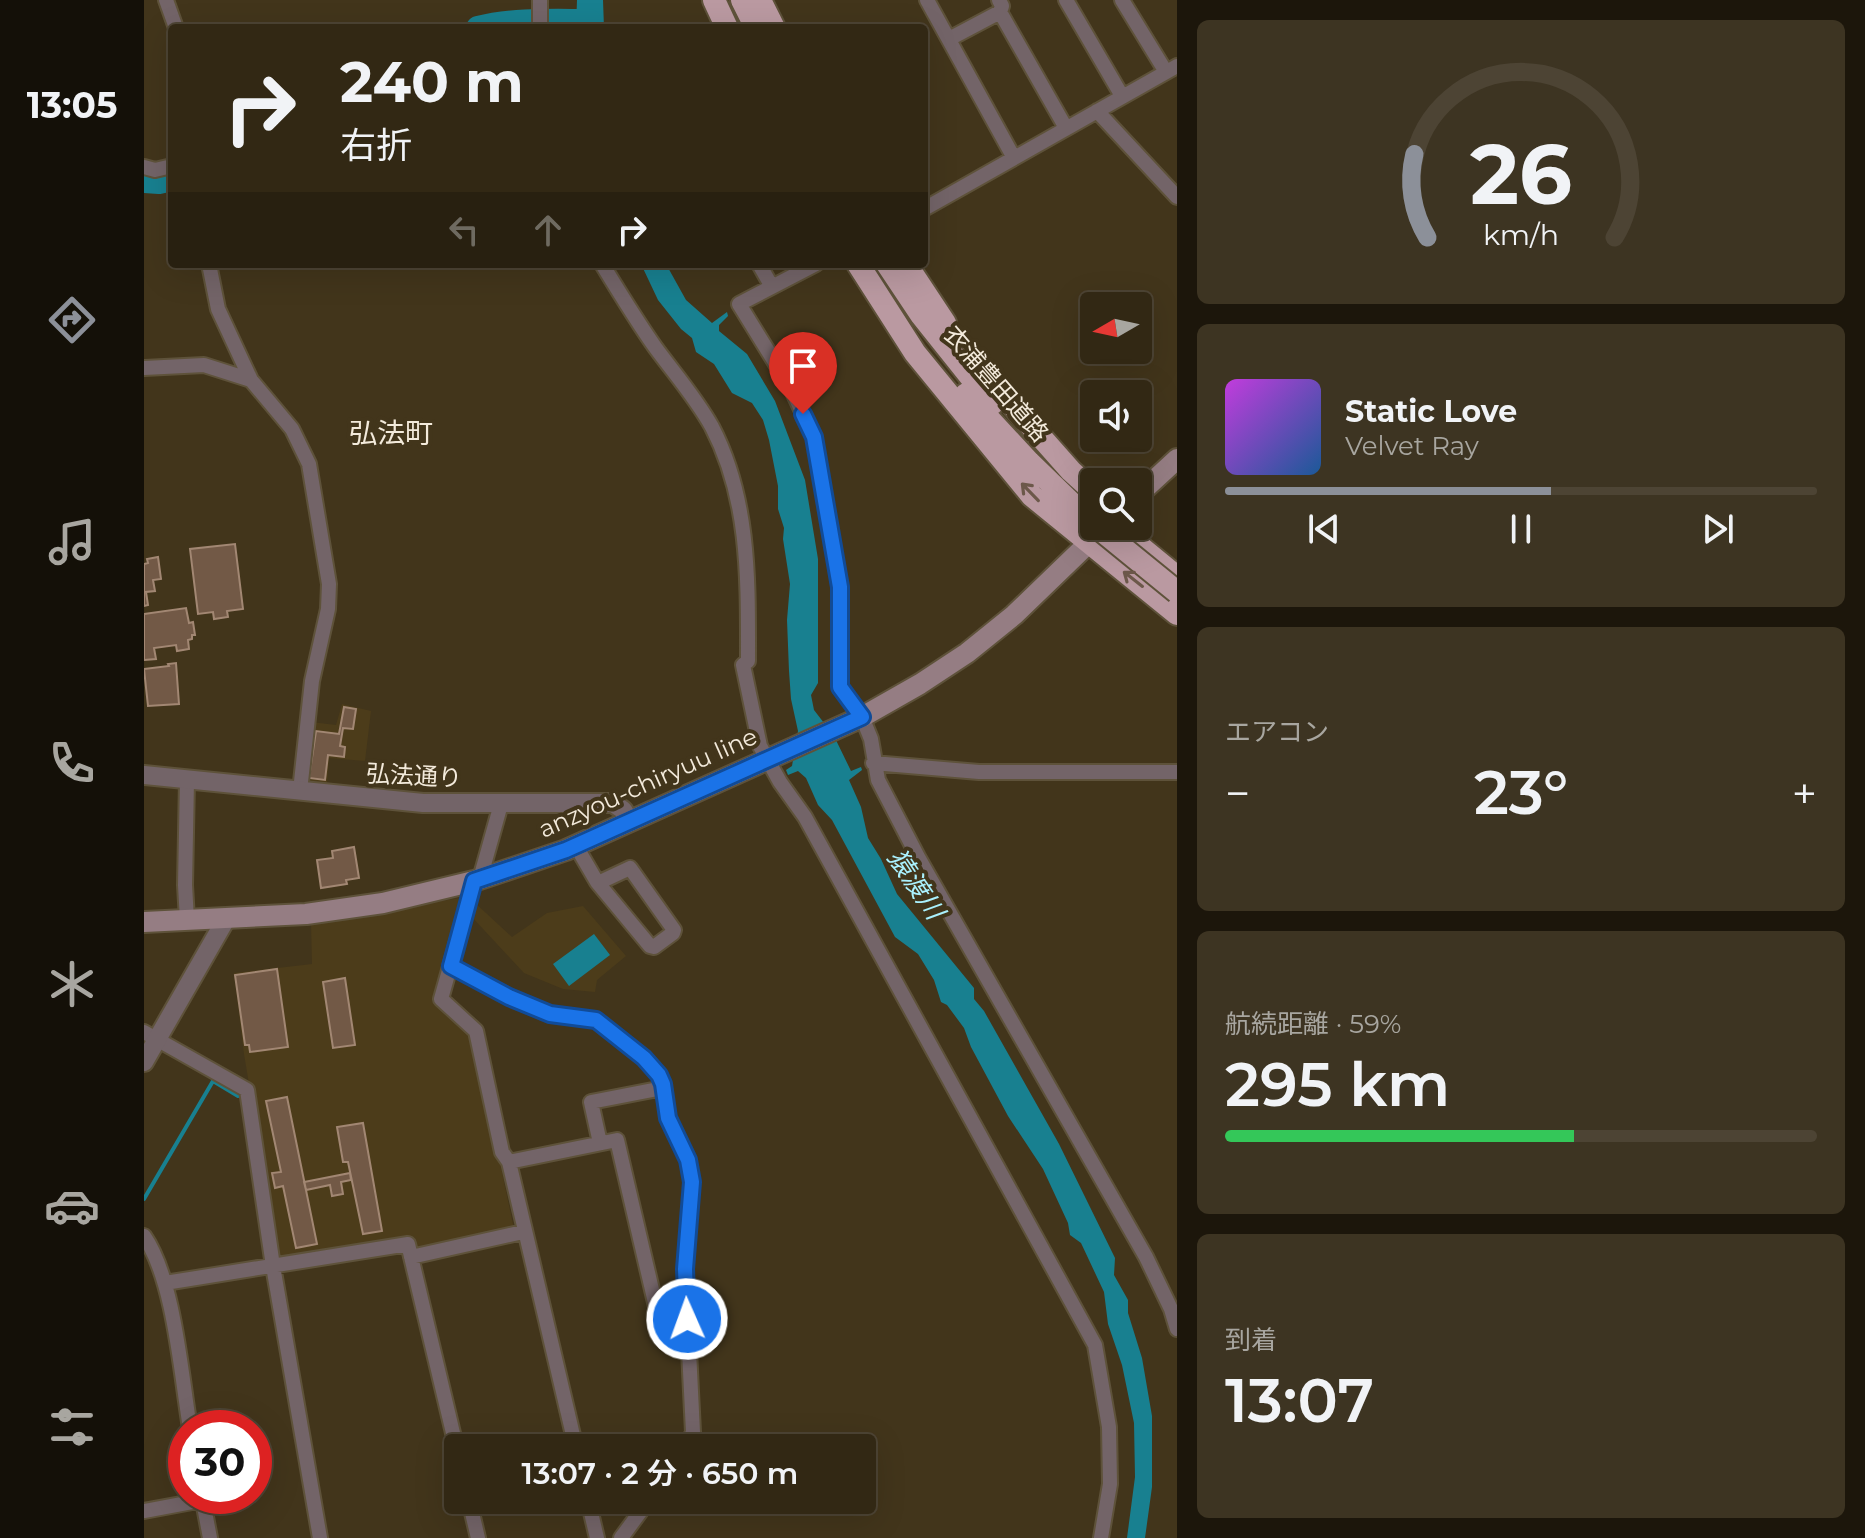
<!DOCTYPE html>
<html lang="ja">
<head>
<meta charset="utf-8">
<style>
  body { margin:0; font-family:Montserrat,"Noto Sans JP",sans-serif; background:#3d3422; color:#f1f3f6; height:100vh; display:flex; flex-direction:column; font-size:30px; white-space:nowrap }
  * { box-sizing:border-box; margin:0 }
  p { font-size:26px; color:#a8a6a0 }
  .icon { flex:none; width:44px; height:44px; fill:none; stroke:currentColor; stroke-width:2; stroke-linecap:round; stroke-linejoin:round }
  .map { position:relative; flex:1; overflow:hidden }
  .sheet { display:flex; flex-direction:column; gap:20px; padding:20px; background:#1c160b; width:688px }
  .sheet>* { flex:none }
  .top-card { position:absolute; left:24px; top:24px; width:760px; height:244px; border-radius:8px; box-shadow:0 8px 32px #0002,0 0 0 2px #4d4434; background:#322814; color:#f1f3f6; overflow:hidden }
  .needle { width:52px; rotate:261deg }
  .fabs { position:absolute; left:936px; top:292px; display:grid; gap:16px }
  .fabs a { display:grid; place-items:center; width:72px; height:72px; border-radius:8px; background:#322814; box-shadow:0 8px 32px #0002,0 0 0 2px #4d4434; font-size:40px }
  .speed { position:absolute; left:24px; top:1410px; display:flex; gap:16px; font-size:40px; font-weight:700; text-align:center }
  .speed>* { display:grid; place-content:center; width:104px; height:104px; border-radius:50%; background:#322814; box-shadow:0 8px 32px #0002,0 0 0 2px #4d4434; line-height:1 }
  .speed .limit { border:12px solid #d22; background:#fff; color:#111 }
  .pin { position:absolute; display:grid; place-items:center; width:68px; height:68px; color:#fff; margin:-82px -34px; border-radius:50% 50% 50% 0; rotate:-45deg; box-shadow:0 0 8px #0007 }
  .pin .icon { rotate:45deg }
  .me { position:absolute; width:88px; margin:-44px; rotate:358deg; stroke-linejoin:round; filter:drop-shadow(0 0 6px #0008) }
  .turn { display:flex; align-items:center; gap:28px; height:168px; padding:0 40px; font-size:36px }
  .turn .icon { width:104px; height:104px; stroke-width:2.5 }
  .turn b { display:block; font-size:56px; line-height:68px }
  .lanes { display:flex; align-items:center; height:76px; padding:0 40px; background:#0003; justify-content:center; gap:40px; direction:ltr }
  .lanes .off { opacity:.35 }
  .big { font-size:60px; font-weight:600; line-height:1.1 }
  .sheet .widget { flex:1; display:flex; flex-direction:column; justify-content:center; gap:12px; min-width:0; padding:0 28px; border-radius:12px; background:#3d3422 }
  .sheet .dial { align-items:center; gap:0 }
  .dial svg { height:208px; overflow:visible; fill:none; stroke:#4d4434; stroke-width:7; stroke-linecap:round; text-anchor:middle }
  .dial text { fill:#f1f3f6; stroke:none }
  .song { display:flex; align-items:center; gap:24px }
  .cover { width:96px; height:96px; border-radius:12px; background:linear-gradient(135deg,hsl(290 70% 55%),hsl(210 70% 35%)) }
  .played { height:8px; border-radius:4px; background:linear-gradient(90deg,#8c9099 55%,#4d4434 55%) }
  .keys { display:flex; justify-content:space-around; direction:ltr }
  .heat { display:flex; justify-content:space-between; align-items:center; font-size:44px; direction:ltr }
  .charge { height:12px; border-radius:6px; background:linear-gradient(90deg,#34c759 59%,#4d4434 0) }
  .trip { position:absolute; left:300px; top:1434px; width:432px; height:80px; border-radius:8px; background:#322814; box-shadow:0 8px 32px #0002,0 0 0 2px #4d4434; font-weight:600; line-height:80px; text-align:center }
  main { display:flex; flex:1; min-height:0 }
  .tabs { display:flex; flex-direction:column; width:144px; justify-content:space-around; align-items:center; background:#141008; color:#a8a6a0 }
  .tabs .icon { width:56px; height:56px }
  .tabs .active { color:#8c9099 }
  .tabs b { font-size:36px; color:#f1f3f6 }
  .map>svg:first-child { display:block }
  .built { fill:#4c3c1a }
  .water { fill:#188090 }
  .lines { fill:none; stroke-linecap:round; stroke-linejoin:round }
  .stream { stroke:#188090; stroke-width:4 }
  .river { stroke:#188090; stroke-width:24 }
  .building { fill:#725946; stroke:#a28773; stroke-width:2 }
  .minor-casing { stroke:#5e523a; stroke-width:18 }
  .tertiary-casing { stroke:#5e523a; stroke-width:22 }
  .secondary-casing { stroke:#5e523a; stroke-width:24 }
  .trunk-casing { stroke:#5e523a; stroke-width:26 }
  .minor { stroke:#736468; stroke-width:14 }
  .tertiary { stroke:#736468; stroke-width:18 }
  .secondary { stroke:#957d83; stroke-width:20 }
  .trunk { stroke:#ba99a1; stroke-width:22 }
  .trunk-bridge-casing { stroke:#5e523a; stroke-width:26; stroke-linecap:butt }
  .trunk-bridge { stroke:#ba99a1; stroke-width:22 }
  .oneway { stroke:#6c584a }
  .route-casing { stroke:#114b97; stroke-width:20 }
  .route { stroke:#1a73e8; stroke-width:14 }
  .labels { text-anchor:middle; stroke-width:8; stroke-linejoin:round; paint-order:stroke }
  .street-label { font-size:24px; fill:#f3eadb; stroke:#42351b }
  .water-label { font-size:26px; font-style:italic; fill:#aaf1fe; stroke:#42351b }
  .quarter-label { font-size:28px; fill:#f3eadb; stroke:#42351b }
</style>
</head>
<body>
<main>
<nav class="tabs">
<b>13:05</b>
<svg class="icon active" aria-label="directions" viewBox="0 0 24 24"><path d="M12 3l9 9-9 9-9-9zM9 14v-3h6M13 9l2 2-2 2"/></svg>
<svg class="icon" aria-label="music" viewBox="0 0 24 24"><path d="M9 18V5l10-2v13"/><circle cx="6" cy="18" r="3"/><circle cx="16" cy="16" r="3"/></svg>
<svg class="icon" aria-label="phone" viewBox="0 0 24 24"><path d="M5 4h4l2 5-3 2q2 4 5 5l2-3 5 2v4C11 20 4 13 5 4z"/></svg>
<svg class="icon" aria-label="climate" viewBox="0 0 24 24"><path d="M12 3v18M4 7l16 10M4 17L20 7"/></svg>
<svg class="icon" aria-label="car" viewBox="0 0 24 24"><path d="M5 17H2v-5l4-1 3-4h7l3 4 3 1v5h-3M9 17h6M6 11h13"/><circle cx="7" cy="17" r="2"/><circle cx="17" cy="17" r="2"/></svg>
<svg class="icon" aria-label="filters" viewBox="0 0 24 24"><path d="M4 7h16M4 17h16"/><circle cx="9" cy="7" r="2"/><circle cx="15" cy="17" r="2"/></svg>
</nav>
<div class="map">
<svg width="1033" height="1538" viewBox="0 0 1033 1538">
  <rect width="100%" height="100%" fill="#42351b"/>
  <path class="built" d="M198,704L227,711L221,761L185,758L183,784L161,782L167,722L192,725Z
    M315,898L319,901L311,921L292,999L328,1030L370,1229L271,1252L268,1237L134,1259L100,1054L90,973L168,964L167,924Z
    M329,901L368,937L403,913L439,906L482,956L453,980L451,992L419,989L380,973L327,916Z"/>
  <path class="water" d="M433,0H459L460,28H432Z
    M497,264H522L542,300L568,323L583,312L584,316L575,325V331L603,354L631,401L661,480L674,559V683L667,695L670,710L690,736L707,771L717,767L718,770L705,780L717,807L724,838L737,859L753,894L830,988V999L840,1011L915,1144L971,1258L970,1275L984,1300V1313L998,1358L1008,1416V1487L1001,1538H983L991,1477L990,1423L978,1365L964,1324L960,1292L937,1243L926,1235L924,1223L899,1169L864,1116L827,1047L820,1028L803,1005L797,1002L790,980L774,954L751,937L688,820L674,805L662,778L654,771L644,775L642,770L648,766L654,731L647,699L645,671L643,620L646,584L639,539L640,528L634,509V486L625,440L619,420L608,403L588,393L570,364L552,352L548,338L537,329L514,300Z
    M450,934L466,955L425,986L409,964Z"/>
  <g class="lines">
    <path class="stream" d="M0,1199L69,1081L94,1096"/>
    <path class="river" d="M334,28C371,19 408,21 445,21
      M0,181L15,182L28,179"/>
  </g>
  <path class="building" d="M91,544L99,609L83,611L84,617L70,619L69,612L54,614L46,549Z
    M14,557L17,579L9,580L11,591L2,592L4,605L0,606V564L4,563L3,559Z
    M42,608L45,623L49,622L51,635H48V639L44,640L45,649L33,651L32,645L10,648L12,659L0,660V614Z
    M32,663L35,704L4,706L0,669L25,666L24,664Z
    M200,707L212,709L209,729L199,728L196,746L201,747L200,757L184,755L181,780L165,778L172,731L195,734Z
    M210,847L215,878L202,880L203,884L177,888L173,860L189,858L188,851Z
    M133,969L144,1047L106,1052L105,1045H101L91,975Z
    M201,978L211,1045L189,1048L179,982Z
    M143,1097L173,1244L152,1248L139,1186L131,1188L128,1173L137,1172L122,1101Z
    M219,1123L238,1231L219,1234L204,1162H199L193,1127Z
    M206,1173L207,1180L197,1182L199,1194L188,1196L186,1185L162,1190L160,1182Z"/>
  <g class="lines">
    <g class="minor-casing">
      <path id="minor" d="M22,0L32,28
        M396,0V28
        M783,0L870,158
        M855,0L858,6L856,12L922,128
        M922,0L978,96
        M978,0L1022,72
        M805,39L856,12
        M953,111L1033,197
        M0,167L11,170L28,166
        M780,209L1033,66
        M65,264L74,309L107,380
        M458,264C475,292 492,320 511,347C530,373 552,398 568,427C606,500 604,581 604,661L599,665L616,746L636,782L661,817L951,1345L965,1427L966,1484L957,1538
        M615,264L628,287
        M672,264L595,304L648,390L670,437L696,587V687L718,717L727,739L734,780L774,857L1002,1257L1027,1309L1033,1329
        M0,368L60,365L107,380L148,429L165,464L185,584L184,609L168,681L156,791
        M729,763L835,772H1033
        M432,846L453,882L506,946L510,947L529,933L530,930L486,868L454,883
        M336,879L357,804
        M330,881L297,999L332,1031L358,1152L365,1162
        M43,920L41,885L43,780
        M307,966L365,997L406,1014L452,1020L500,1058L515,1075L519,1084L524,1118L544,1160L548,1182L541,1269L549,1432L542,1448
        M0,1032L103,1090L129,1266L176,1538
        M456,1143L447,1102L519,1088
        M0,1236C30,1279 37,1374 46,1428
        M267,1257L379,1232
        M21,1283L264,1244L314,1454
        M432,1448L365,1162L473,1140L520,1341L544,1338
        M58,1496L66,1538
        M325,1500L334,1538
        M444,1500L453,1538
        M0,1511L59,1500
        M477,1538L505,1500"/>
    </g>
    <g class="tertiary-casing">
      <path id="tertiary" d="M0,775L279,803H469L479,810L486,821
        M0,1062L82,919"/>
    </g>
    <g class="secondary-casing">
      <path id="secondary" d="M994,495L1033,459
        M0,922L162,914L239,903L330,881L422,850L718,717L776,684L823,653L870,615L956,532"/>
    </g>
    <g class="trunk-casing">
      <path id="trunk" d="M570,0L583,28
        M598,0L612,28
        M616,0L630,28
        M714,264L771,353L888,496L1033,614
        M743,264L777,315L848,404
        M762,264L801,323
        M842,375L927,471L950,492
        M822,394L885,462L950,525
        M971,526L1033,577"/>
    </g>
    <use href="#minor" class="minor"/>
    <use href="#tertiary" class="tertiary"/>
    <use href="#secondary" class="secondary"/>
    <use href="#trunk" class="trunk"/>
    <g class="trunk-bridge-casing">
      <path id="trunk-bridge" d="M952,526L1033,592"/>
    </g>
    <use href="#trunk-bridge" class="trunk-bridge"/>
  </g>
  <defs><path id="oneway-shaft" d="M-6 0H5M1.5-3L5.5 0L1.5 3" fill="none" stroke-width="1.6" stroke-linecap="round" stroke-linejoin="round" transform="scale(2)"/></defs>
  <g class="oneway">
    <use href="#oneway-shaft" transform="translate(886 492) rotate(-134)"/>
    <use href="#oneway-shaft" transform="translate(989 579) rotate(-142)"/>
  </g>
  <g class="lines">
    <g class="route-casing">
      <path id="route" d="M543,1319L541,1269L548,1182L544,1160L524,1118L519,1084L515,1075L500,1058L452,1020L406,1014L365,997L307,966L330,881L422,850L718,717L696,687V587L670,437L659,414"/>
    </g>
    <use href="#route" class="route"/>
  </g>
  <g class="labels">
    <g class="street-label">
      <text transform="translate(852 384) rotate(49)" y="8">衣浦豊田道路</text>
      <text transform="translate(270 776) rotate(3)" y="8">弘法通り</text>
      <text transform="translate(504 783) rotate(-24)" y="8">anzyou-chiryuu line</text>
    </g>
    <g class="water-label">
      <text transform="translate(772 884) rotate(56)" y="9">猿渡川</text>
    </g>
    <g class="quarter-label">
      <text x="247" y="443">弘法町</text>
    </g>
  </g>
</svg>
<div class="fabs">
<a><svg class="needle" viewBox="-14 -14 28 28"><path d="M0-13l5 13h-10z" fill="#e53935"/><path d="M0 13l5-13h-10z" fill="#a8a6a0"/></svg></a>
<a><svg class="icon" aria-label="sound" viewBox="0 0 24 24"><path d="M4 9h4l5-4v14l-5-4H4zM17 9q2 3 0 6"/></svg></a>
<a><svg class="icon" aria-label="search" viewBox="0 0 24 24"><circle cx="10" cy="10" r="6"/><path d="M15 15l6 6"/></svg></a>
</div>
<div class="speed"><div class="limit">30</div></div>
<div class="pin" style="left:659px;top:414px;background:#d93025"><svg class="icon" aria-label="arrive" viewBox="0 0 24 24"><path d="M6 21V4h12l-3 4 3 4H6"/></svg></div>
<svg class="me" style="left:543px;top:1319px" viewBox="-20 -20 40 40"><circle r="17" fill="#1a73e8" stroke="#fff" stroke-width="3"/><path d="M0-11L8 9 0 5-8 9z" fill="#fff"/></svg>
<div class="trip">13:07 · 2 分 · 650 m</div>
<div class="top-card">
<div class="turn"><svg class="icon" aria-label="right" viewBox="0 0 24 24"><path d="M7 20v-9h11M14 6l5 5-5 5"/></svg><div><b>240 m</b>右折</div></div>
<div class="lanes"><svg class="icon off" aria-label="left" viewBox="0 0 24 24"><path d="M17 20v-9H6M10 6l-5 5 5 5"/></svg><svg class="icon off" aria-label="ahead" viewBox="0 0 24 24"><path d="M12 20V5M6 11l6-6 6 6"/></svg><svg class="icon" aria-label="right" viewBox="0 0 24 24"><path d="M7 20v-9h11M14 6l5 5-5 5"/></svg></div>
</div>
</div>
<section class="sheet">
<div class="widget dial"><svg viewBox="0 0 100 80">
<path d="M14 69A42 42 0 1 1 86 69"/>
<path d="M14 69A42 42 0 0 1 9 37" stroke="#8c9099"/>
<text x="50" y="56" font-size="32" font-weight="700">26</text>
<text x="50" y="72" font-size="11">km/h</text>
</svg></div>
<div class="widget">
<div class="song"><i class="cover"></i><div><b>Static Love</b><p>Velvet Ray</p></div></div>
<div class="played"></div>
<div class="keys"><svg class="icon" aria-label="previous" viewBox="0 0 24 24"><path d="M18 5L8 12l10 7zM5 5v14"/></svg><svg class="icon" aria-label="pause" viewBox="0 0 24 24"><path d="M8 5v14M16 5v14"/></svg><svg class="icon" aria-label="next" viewBox="0 0 24 24"><path d="M6 5l10 7-10 7zM19 5v14"/></svg></div>
</div>
<div class="widget"><p>エアコン</p>
<div class="heat"><a>−</a><b class="big">23°</b><a>+</a></div>
</div>
<div class="widget"><p>航続距離 · 59%</p><b class="big">295 km</b><div class="charge"></div></div>
<div class="widget"><p>到着</p><b class="big">13:07</b></div>
</section>
</main>
</body>
</html>
